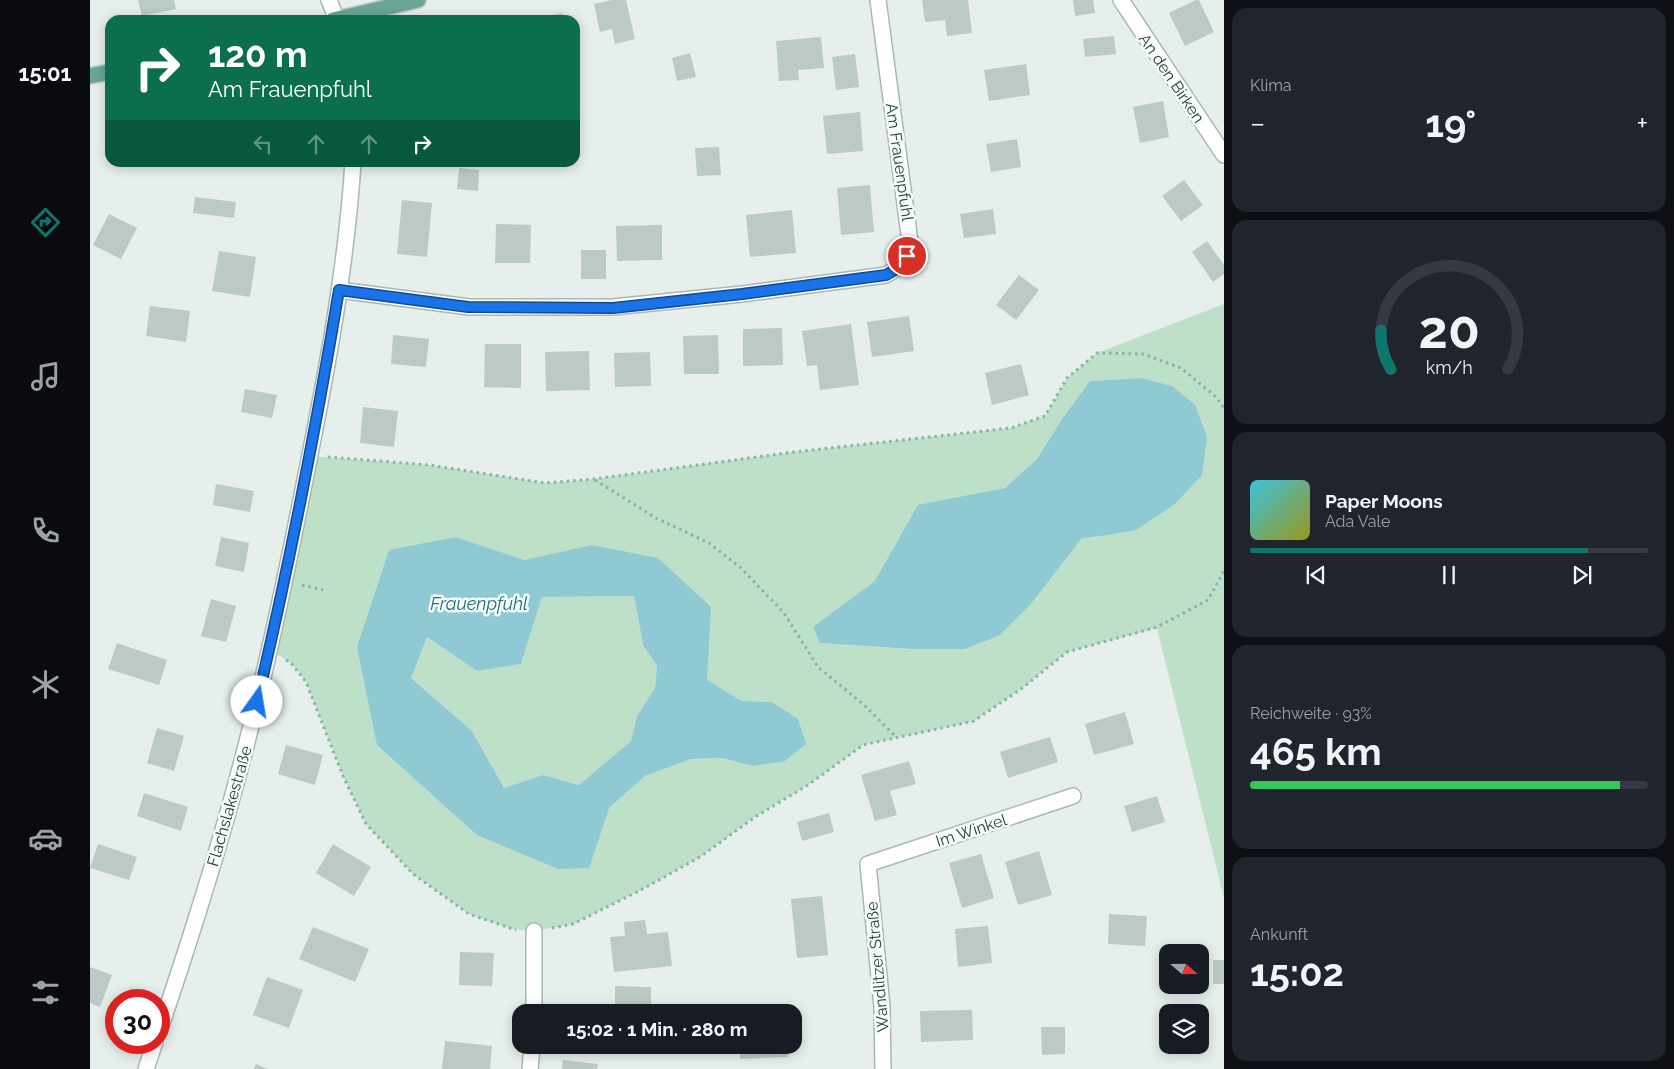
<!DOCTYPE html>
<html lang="de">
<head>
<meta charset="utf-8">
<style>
  body { margin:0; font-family:Raleway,sans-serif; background:#20242c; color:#f1f3f6; height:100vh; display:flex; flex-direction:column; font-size:19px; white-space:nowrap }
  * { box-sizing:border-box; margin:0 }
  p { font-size:16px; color:#9ea1a6 }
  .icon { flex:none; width:28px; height:28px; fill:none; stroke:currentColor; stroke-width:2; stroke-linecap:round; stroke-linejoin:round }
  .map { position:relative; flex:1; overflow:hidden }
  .details { display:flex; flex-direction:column; gap:8px; padding:8px; background:#0d0f14; width:450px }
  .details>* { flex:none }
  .banner { position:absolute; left:15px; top:15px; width:475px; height:152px; border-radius:15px; box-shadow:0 2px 12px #0003; background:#0b6e4f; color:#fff; overflow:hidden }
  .needle { width:32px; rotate:110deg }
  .fabs { position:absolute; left:1069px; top:944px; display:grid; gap:10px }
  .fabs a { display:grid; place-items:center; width:50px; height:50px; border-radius:10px; background:#171b24; box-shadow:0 2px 12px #0003; font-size:25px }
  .speed { position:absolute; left:15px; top:989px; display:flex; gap:10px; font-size:25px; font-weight:700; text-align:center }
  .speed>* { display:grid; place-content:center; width:65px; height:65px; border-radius:50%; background:#171b24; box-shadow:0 2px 12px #0003; line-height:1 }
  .speed .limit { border:8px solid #d22; background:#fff; color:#111 }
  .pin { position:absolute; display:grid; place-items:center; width:42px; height:42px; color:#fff; margin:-21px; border:2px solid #fff; border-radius:50%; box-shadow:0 1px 5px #0007 }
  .me { position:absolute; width:55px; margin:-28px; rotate:13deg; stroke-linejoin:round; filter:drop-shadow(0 0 4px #0008) }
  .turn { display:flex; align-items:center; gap:18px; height:105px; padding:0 20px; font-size:22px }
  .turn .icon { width:65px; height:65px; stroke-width:2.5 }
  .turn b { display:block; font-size:35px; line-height:42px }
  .lanes { display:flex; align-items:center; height:48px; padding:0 20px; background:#0003; justify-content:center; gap:25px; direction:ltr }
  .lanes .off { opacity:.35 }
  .big { font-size:38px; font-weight:700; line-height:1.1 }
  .details .widget { flex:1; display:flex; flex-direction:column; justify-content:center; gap:8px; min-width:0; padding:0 18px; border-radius:15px; background:#20242c }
  .details .dial { align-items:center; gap:0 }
  .dial svg { height:130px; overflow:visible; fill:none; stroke:#363941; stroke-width:7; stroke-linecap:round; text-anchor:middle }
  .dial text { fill:#f1f3f6; stroke:none }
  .song { display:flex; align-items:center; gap:15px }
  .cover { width:60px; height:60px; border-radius:8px; background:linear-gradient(135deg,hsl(190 70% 55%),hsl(60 70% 35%)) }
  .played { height:5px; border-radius:2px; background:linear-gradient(90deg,#0f766e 85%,#363941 85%) }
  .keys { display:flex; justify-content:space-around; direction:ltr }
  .heat { display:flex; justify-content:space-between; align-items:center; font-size:28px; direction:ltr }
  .charge { height:8px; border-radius:4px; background:linear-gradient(90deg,#34c759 93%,#363941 0) }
  .trip { position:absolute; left:422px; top:1004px; width:290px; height:50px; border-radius:15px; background:#171b24; box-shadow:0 2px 12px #0003; font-weight:700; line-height:50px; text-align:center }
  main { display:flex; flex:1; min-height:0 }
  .tab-bar { display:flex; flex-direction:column; width:90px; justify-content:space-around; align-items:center; background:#090b0e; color:#9ea1a6 }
  .tab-bar .icon { width:35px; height:35px }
  .tab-bar .active { color:#0f766e }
  .tab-bar b { font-size:22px; color:#f1f3f6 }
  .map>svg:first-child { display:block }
  .green { fill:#bfe0c8; fill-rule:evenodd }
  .water { fill:#8ec9d4; fill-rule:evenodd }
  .building { fill:#bbcac4 }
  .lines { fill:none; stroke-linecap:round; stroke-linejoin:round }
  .street-casing { stroke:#a8b8b2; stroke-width:18 }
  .primary-casing { stroke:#c2cac8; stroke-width:18 }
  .path { stroke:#86b3a5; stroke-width:3; stroke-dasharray:2.5 4; stroke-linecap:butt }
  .street { stroke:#fff; stroke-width:15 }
  .primary { stroke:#6aa596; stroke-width:15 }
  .route-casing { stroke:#114b97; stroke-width:12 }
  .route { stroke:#1a73e8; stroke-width:9 }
  .labels { text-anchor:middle; stroke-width:5; stroke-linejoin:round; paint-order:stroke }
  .street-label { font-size:16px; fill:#24423a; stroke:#f7fbf9 }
  .water-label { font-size:18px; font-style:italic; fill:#1c6f80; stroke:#f7fbf9 }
</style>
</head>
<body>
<main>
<nav class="tab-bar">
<b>15:01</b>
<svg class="icon active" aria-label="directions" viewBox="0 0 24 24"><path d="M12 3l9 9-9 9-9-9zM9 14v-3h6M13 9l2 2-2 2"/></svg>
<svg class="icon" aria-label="music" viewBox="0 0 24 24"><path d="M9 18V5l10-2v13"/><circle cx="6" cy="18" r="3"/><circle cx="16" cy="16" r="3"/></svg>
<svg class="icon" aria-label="phone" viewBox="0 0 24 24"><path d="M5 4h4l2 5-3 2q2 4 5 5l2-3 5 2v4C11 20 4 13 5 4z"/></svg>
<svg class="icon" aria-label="climate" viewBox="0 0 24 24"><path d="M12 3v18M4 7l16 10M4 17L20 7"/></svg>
<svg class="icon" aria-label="car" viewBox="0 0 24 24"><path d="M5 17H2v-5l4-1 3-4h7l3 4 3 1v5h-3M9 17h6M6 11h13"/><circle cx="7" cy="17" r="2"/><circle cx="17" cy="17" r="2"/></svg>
<svg class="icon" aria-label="filters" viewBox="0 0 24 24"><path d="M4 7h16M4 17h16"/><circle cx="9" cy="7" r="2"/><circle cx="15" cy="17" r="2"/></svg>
</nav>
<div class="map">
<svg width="1134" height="1069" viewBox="0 0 1134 1069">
  <rect width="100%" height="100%" fill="#e6efeb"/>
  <path class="green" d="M1134,304V898L1067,628L977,652L931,689L884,721L773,745L718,785L665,817L610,857L549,891L483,924L444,931L422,929L379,914L323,874L276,824L253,776L216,682L201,663L180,650L220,456L339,465L455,483L504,479L704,452L921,428L955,416L977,378L1007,353ZM1052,378L1082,386L1011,536L992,538L967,569L841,648L821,649L730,643L724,627L785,581L877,496L915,488L947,459L972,419L1000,381ZM366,537L435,560L621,607L616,680L652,701L682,702L708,719L663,766L632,758L601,759L555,776L519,808L387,835L267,647Z
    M544,596L553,645L567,666L565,688L547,716L541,741L489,785L453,775L414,788L382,731L321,678L337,637L387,671L431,664L452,597Z"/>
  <path class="water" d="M1052,378L1082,386L1105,405L1117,437L1112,475L1085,504L1046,530L1011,536L992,538L940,605L910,635L875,649H821L730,643L723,627L785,581L828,505L915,488L947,459L972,419L1000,381Z
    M366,537L435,560L502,545L568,558L621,607L617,680L652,701L682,702L708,719L716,744L695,761L663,766L632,758L601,759L555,776L519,808L499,868L468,869L387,835L287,745L267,647L299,550ZM544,596L553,645L567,666L565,688L547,716L541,741L489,785L453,775L414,788L382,731L321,678L337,637L387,671L431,664L452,597Z"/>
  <path class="building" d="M48,0H84L86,9L52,16Z
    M522,0H536L545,39L525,44L522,29L510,32L504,4Z
    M832,0H878L882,33L857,36L855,20L835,22Z
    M983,0H1003L1005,13L985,16Z
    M1106,0H1109L1124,32L1095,46L1079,13Z
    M472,13L474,20H444V19Z
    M1024,36L1026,54L995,57L993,39Z
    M731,37L734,68L708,70L709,80L689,81L686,41Z
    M600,53L606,77L587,81L582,58Z
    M765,54L769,87L746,90L742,57Z
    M936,64L940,95L899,101L894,70Z
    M1073,101L1079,137L1050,143L1043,107Z
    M770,112L773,151L737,154L733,116Z
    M927,139L931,167L901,172L896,144Z
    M629,147L631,175L607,176L605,148Z
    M369,168L389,170L388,191L367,189Z
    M1094,180L1113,205L1091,221L1072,196Z
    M780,185L784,232L751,235L747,188Z
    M105,197L146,202L144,218L103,213Z
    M312,200L342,203L337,257L307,254Z
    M903,209L906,234L874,238L870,214Z
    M702,210L706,253L660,257L656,215Z
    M19,214L47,228L31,259L3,245Z
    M406,224L441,225L440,263H405Z
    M572,225V260L527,261L526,226Z
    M1117,241L1134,265V274L1123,282L1102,252Z
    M491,250H516V279H491Z
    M129,251L166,257L160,297L122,291Z
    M929,275L949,290L926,320L906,305Z
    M60,306L100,311L96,342L56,336Z
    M819,316L824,351L782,357L777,322Z
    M761,324L769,385L730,390L727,365L717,366L712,331Z
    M692,328L693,365L653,366V329Z
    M303,335L339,339L336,367L301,364Z
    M628,335L629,374H594L593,336Z
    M395,344H431V388L394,387Z
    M499,351L500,390L456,391L455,352Z
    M560,352L561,386L525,387L524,353Z
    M931,364L939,395L902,405L895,373Z
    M155,389L187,395L182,418L151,412Z
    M273,407L308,411L304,447L270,443Z
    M126,484L164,491L160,512L123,505Z
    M131,537L159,543L154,572L125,566Z
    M121,599L146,606L136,642L111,636Z
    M27,643L77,660L69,685L18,669Z
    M1035,712L1044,744L1004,755L995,724Z
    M67,728L94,736L84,771L57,763Z
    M960,737L968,762L918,778L910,752Z
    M196,745L233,755L225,785L188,774Z
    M819,761L826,784L800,791L807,815L785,821L771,775Z
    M54,793L98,807L91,831L47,816Z
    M1067,796L1075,822L1042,832L1034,806Z
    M739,813L744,832L712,841L707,822Z
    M8,844L47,857L39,880L0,868Z
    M243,844L281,867L264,896L226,873Z
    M949,851L962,895L928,905L915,862Z
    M891,854L904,898L872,908L859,863Z
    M732,896L738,955L707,958L701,899Z
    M1019,914L1057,916L1055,946L1018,944Z
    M555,920L557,934L578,932L582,966L524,972L520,937L535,936L534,922Z
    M898,926L902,963L868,967L865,929Z
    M223,927L279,949L265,982L209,959Z
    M370,952L404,953L402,986L369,985Z
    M1123,960H1134V984H1123Z
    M0,967L22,975L10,1007L0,1003Z
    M177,977L213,990L199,1028L163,1015Z
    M525,986L561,987V1012H525Z
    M882,1010L883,1040L831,1042L830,1011Z
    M951,1027H975V1054L952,1055Z
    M355,1041L402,1046L400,1069H352Z
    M650,1045H698V1057L650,1059Z
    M473,1060L508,1064L507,1069H472Z
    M166,1064L178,1069H164Z"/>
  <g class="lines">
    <g class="street-casing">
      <path id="street" d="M239,0L247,20
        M1031,0L1134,155
        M249,290L379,307H523L652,294L796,275C812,266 816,260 820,242L788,0
        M444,1012V931
        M69,1032C104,929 137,824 163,718C182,644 197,570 212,495C234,385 256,274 263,162
        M56,1069L65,1042
        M440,1069L442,1045
        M793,1069L792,1007L778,864L983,796"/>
    </g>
    <g class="primary-casing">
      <path id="primary" d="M243,20L328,0
        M0,76L20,72"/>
    </g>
    <path class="path" d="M238,457L339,465L455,483L504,479L704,452L921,428L955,416L977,378L1007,353L1053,354L1091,368L1126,397L1134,408
      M505,480L566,518L619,543L651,568L694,613L728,667L774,705L806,737
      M212,585L233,590
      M196,660L201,663L216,682L253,776L276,824L323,874L379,914L426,930
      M462,928L483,924L549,891L610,857L665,817L718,785L773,745L884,721L931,689L977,652L1067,627L1118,600L1134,571"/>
    <use href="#street" class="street"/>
    <use href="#primary" class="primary"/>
  </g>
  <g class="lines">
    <g class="route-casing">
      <path id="route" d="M167,702C199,566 226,428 249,290L378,307L523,308L652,294L796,275L808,268L817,256"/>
    </g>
    <use href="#route" class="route"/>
  </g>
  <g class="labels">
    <g class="street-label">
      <text transform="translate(1082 78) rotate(56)" y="6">An den Birken</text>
      <text transform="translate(810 162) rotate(82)" y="6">Am Frauenpfuhl</text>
      <text transform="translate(139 806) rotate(-74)" y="6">Flachslakestraße</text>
      <text transform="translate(881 830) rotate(-18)" y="6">Im Winkel</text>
      <text transform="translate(787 967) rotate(-95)" y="6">Wandlitzer Straße</text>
    </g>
    <g class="water-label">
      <text x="389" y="610">Frauenpfuhl</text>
    </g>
  </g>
</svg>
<div class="fabs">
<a><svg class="needle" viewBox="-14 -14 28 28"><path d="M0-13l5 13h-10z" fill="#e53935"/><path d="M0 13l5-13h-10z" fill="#9ea1a6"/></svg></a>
<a><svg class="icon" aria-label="layers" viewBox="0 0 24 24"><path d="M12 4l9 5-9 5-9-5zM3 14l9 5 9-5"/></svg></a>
</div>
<div class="speed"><div class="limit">30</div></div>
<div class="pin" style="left:817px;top:256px;background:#d93025"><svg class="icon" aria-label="arrive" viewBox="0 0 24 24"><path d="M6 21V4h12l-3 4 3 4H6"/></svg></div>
<svg class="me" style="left:167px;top:702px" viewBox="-20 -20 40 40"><circle r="19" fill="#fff"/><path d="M0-13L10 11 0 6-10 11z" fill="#1a73e8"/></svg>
<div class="trip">15:02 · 1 Min. · 280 m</div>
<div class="banner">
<div class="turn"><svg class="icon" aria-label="right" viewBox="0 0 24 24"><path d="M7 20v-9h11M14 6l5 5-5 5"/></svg><div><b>120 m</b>Am Frauenpfuhl</div></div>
<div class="lanes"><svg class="icon off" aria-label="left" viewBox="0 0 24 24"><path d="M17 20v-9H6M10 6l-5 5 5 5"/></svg><svg class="icon off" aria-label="ahead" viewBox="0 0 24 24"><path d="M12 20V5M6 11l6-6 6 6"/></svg><svg class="icon off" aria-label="ahead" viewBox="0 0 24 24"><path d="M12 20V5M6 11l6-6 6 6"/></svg><svg class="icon" aria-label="right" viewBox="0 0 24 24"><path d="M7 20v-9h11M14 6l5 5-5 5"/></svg></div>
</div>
</div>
<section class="details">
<div class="widget"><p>Klima</p>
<div class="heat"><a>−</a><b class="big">19°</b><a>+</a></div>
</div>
<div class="widget dial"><svg viewBox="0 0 100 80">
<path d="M14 69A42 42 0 1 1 86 69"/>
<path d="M14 69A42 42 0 0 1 8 45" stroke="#0f766e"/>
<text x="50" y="56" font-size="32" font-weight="700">20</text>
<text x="50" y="72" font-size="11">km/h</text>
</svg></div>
<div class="widget">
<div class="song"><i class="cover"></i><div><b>Paper Moons</b><p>Ada Vale</p></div></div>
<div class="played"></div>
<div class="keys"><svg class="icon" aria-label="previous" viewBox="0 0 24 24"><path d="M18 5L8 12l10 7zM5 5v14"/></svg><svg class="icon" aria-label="pause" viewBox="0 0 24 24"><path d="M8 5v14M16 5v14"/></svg><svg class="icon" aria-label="next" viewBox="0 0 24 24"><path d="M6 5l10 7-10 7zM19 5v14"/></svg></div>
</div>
<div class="widget"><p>Reichweite · 93%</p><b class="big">465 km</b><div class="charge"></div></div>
<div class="widget"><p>Ankunft</p><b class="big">15:02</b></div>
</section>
</main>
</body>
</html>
